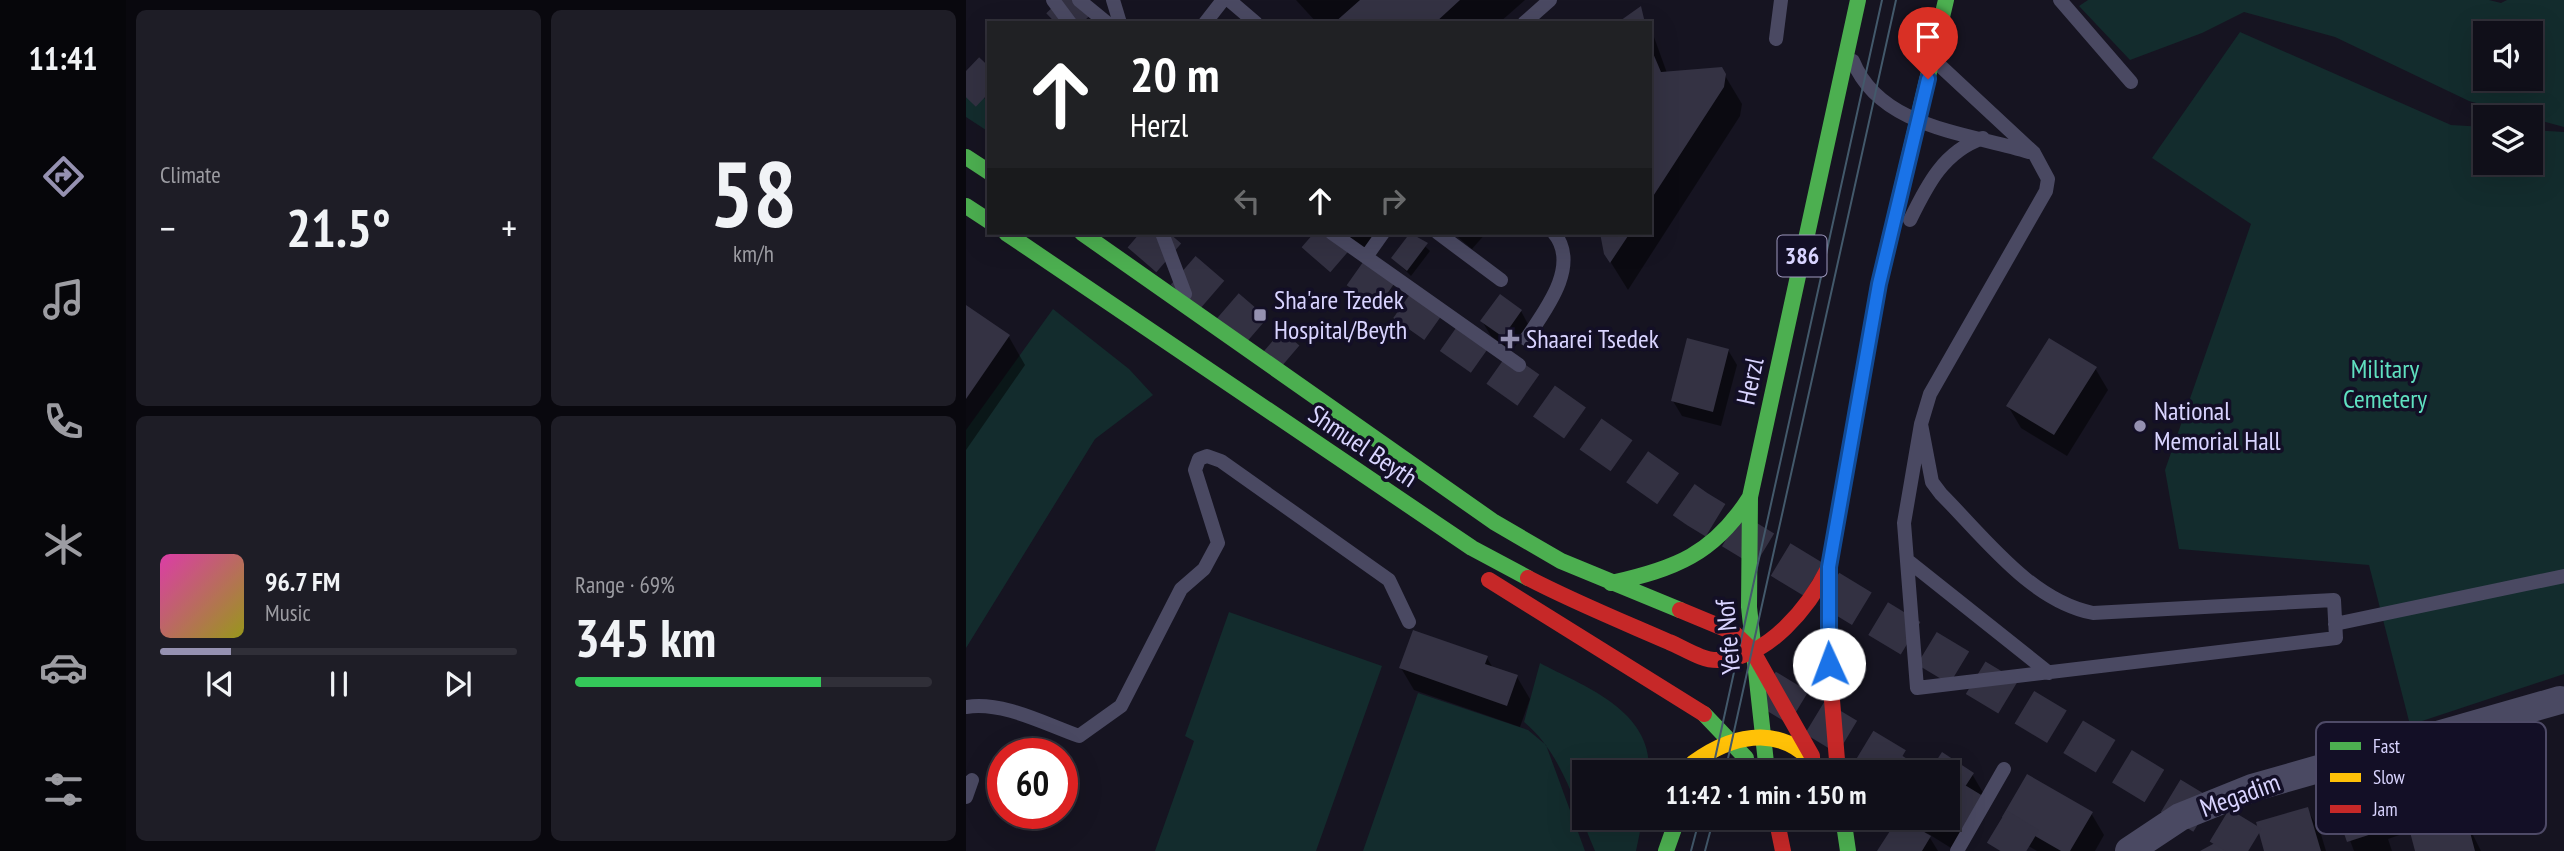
<!DOCTYPE html>
<html lang="en">
<head>
<meta charset="utf-8">
<style>
  body { margin:0; font-family:"PT Sans Narrow",sans-serif; background:#1e1d26; color:#f1f3f6; height:100vh; display:flex; flex-direction:column; font-size:26px; white-space:nowrap }
  * { box-sizing:border-box; margin:0 }
  p { font-size:23px; color:#9c9ca2 }
  .icon { flex:none; width:38px; height:38px; fill:none; stroke:currentColor; stroke-width:2; stroke-linecap:round; stroke-linejoin:round }
  .map { position:relative; flex:1; overflow:hidden }
  .panel { display:flex; flex-direction:column; gap:10px; padding:10px; background:#09080e; width:840px }
  .panel>* { flex:none }
  .hud { position:absolute; left:21px; top:21px; width:665px; height:214px; border-radius:0px; box-shadow:0 7px 28px #0002,0 0 0 2px #302f38; background:#202124; color:#fff; overflow:hidden }
  .controls { position:absolute; left:1507px; top:21px; display:grid; gap:14px }
  .controls a { display:grid; place-items:center; width:70px; height:70px; border-radius:0px; background:#100f19; box-shadow:0 7px 28px #0002,0 0 0 2px #302f38; font-size:35px }
  .speed { position:absolute; left:21px; top:738px; display:flex; gap:14px; font-size:35px; font-weight:700; text-align:center }
  .speed>* { display:grid; place-content:center; width:91px; height:91px; border-radius:50%; background:#100f19; box-shadow:0 7px 28px #0002,0 0 0 2px #302f38; line-height:1 }
  .speed .limit { border:10px solid #d22; background:#fff; color:#111 }
  .pin { position:absolute; display:grid; place-items:center; width:60px; height:60px; color:#fff; margin:-72px -30px; border-radius:50% 50% 50% 0; rotate:-45deg; box-shadow:0 0 7px #0007 }
  .pin .icon { rotate:45deg }
  .me { position:absolute; width:77px; margin:-38px; rotate:358deg; stroke-linejoin:round; filter:drop-shadow(0 0 5px #0008) }
  .turn { display:flex; align-items:center; gap:24px; height:147px; padding:0 28px; font-size:32px }
  .turn .icon { width:91px; height:91px; stroke-width:2.5 }
  .turn b { display:block; font-size:49px; line-height:60px }
  .lanes { display:flex; align-items:center; height:66px; padding:0 28px; background:#0003; justify-content:center; gap:35px; direction:ltr }
  .lanes .off { opacity:.35 }
  .big { font-size:52px; font-weight:700; line-height:1.1 }
  .panel .tile { flex:1; display:flex; flex-direction:column; justify-content:center; gap:10px; min-width:0; padding:0 24px; border-radius:10px; background:#1e1d26 }
  .panel .dial { align-items:center; gap:0 }
  .dial b { font-size:91px; line-height:1 }
  .song { display:flex; align-items:center; gap:21px }
  .cover { width:84px; height:84px; border-radius:10px; background:linear-gradient(135deg,hsl(320 70% 55%),hsl(60 70% 35%)) }
  .played { height:7px; border-radius:4px; background:linear-gradient(90deg,#9591b1 20%,#302f38 20%) }
  .keys { display:flex; justify-content:space-around; direction:ltr }
  .heat { display:flex; justify-content:space-between; align-items:center; font-size:38px; direction:ltr }
  .charge { height:10px; border-radius:5px; background:linear-gradient(90deg,#34c759 69%,#302f38 0) }
  .panel .tiles { flex:1; display:grid; gap:10px; grid-template-columns:repeat(2,1fr) }
  .trip { position:absolute; left:606px; top:760px; width:388px; height:70px; border-radius:0px; background:#100f19; box-shadow:0 7px 28px #0002,0 0 0 2px #302f38; font-weight:700; line-height:70px; text-align:center }
  main { display:flex; flex:1; min-height:0 }
  .tabs { display:flex; flex-direction:column; width:126px; justify-content:space-around; align-items:center; background:#06060a; color:#9c9ca2 }
  .tabs .icon { width:49px; height:49px }
  .tabs .active { color:#9591b1 }
  .tabs b { font-size:32px; color:#f1f3f6 }
  .map>svg:first-child { display:block }
  .green { fill:#132c2d; fill-rule:evenodd }
  .shadow { fill:#0007 }
  .building { fill:#343243 }
  .lines { fill:none; stroke-linecap:round; stroke-linejoin:round }
  .highway-tunnel { stroke:#333142; stroke-width:38; stroke-dasharray:38 19; stroke-linecap:butt }
  .lane { stroke:#4a4962; stroke-width:14 }
  .street { stroke:#4a4962; stroke-width:28 }
  .fast { stroke:#4caf50; stroke-width:16 }
  .slow { stroke:#ffc107; stroke-width:16 }
  .jam { stroke:#c62828; stroke-width:16 }
  .tram { stroke:#43596b; stroke-width:2 }
  .route-casing { stroke:#114b97; stroke-width:18 }
  .route { stroke:#1a73e8; stroke-width:12 }
  .poi-dot { fill:#9591b1; stroke:#130f26; stroke-width:2.5 }
  .labels { text-anchor:middle; stroke-width:7; stroke-linejoin:round; paint-order:stroke }
  .shield { fill:#130f26; stroke:#9e99be; stroke-width:2 }
  .shield-label { font-size:24px; font-weight:bold; fill:#d9d4ff }
  .poi-label { font-size:26px; fill:#d9d4ff; stroke:#130f26; text-anchor:start }
  .park-label { font-size:26px; fill:#5fe0c0; stroke:#130f26 }
  .street-label { font-size:26px; fill:#d9d4ff; stroke:#130f26 }
  .key { fill:#130f26; stroke:#4e4a67; stroke-width:2 }
  .key-label { font-size:19px; fill:#d9d4ff }
</style>
</head>
<body>
<main>
<nav class="tabs">
<b>11:41</b>
<svg class="icon active" aria-label="directions" viewBox="0 0 24 24"><path d="M12 3l9 9-9 9-9-9zM9 14v-3h6M13 9l2 2-2 2"/></svg>
<svg class="icon" aria-label="music" viewBox="0 0 24 24"><path d="M9 18V5l10-2v13"/><circle cx="6" cy="18" r="3"/><circle cx="16" cy="16" r="3"/></svg>
<svg class="icon" aria-label="phone" viewBox="0 0 24 24"><path d="M5 4h4l2 5-3 2q2 4 5 5l2-3 5 2v4C11 20 4 13 5 4z"/></svg>
<svg class="icon" aria-label="climate" viewBox="0 0 24 24"><path d="M12 3v18M4 7l16 10M4 17L20 7"/></svg>
<svg class="icon" aria-label="car" viewBox="0 0 24 24"><path d="M5 17H2v-5l4-1 3-4h7l3 4 3 1v5h-3M9 17h6M6 11h13"/><circle cx="7" cy="17" r="2"/><circle cx="17" cy="17" r="2"/></svg>
<svg class="icon" aria-label="filters" viewBox="0 0 24 24"><path d="M4 7h16M4 17h16"/><circle cx="9" cy="7" r="2"/><circle cx="15" cy="17" r="2"/></svg>
</nav>
<section class="panel">
<div class="tiles">
<div class="tile"><p>Climate</p>
<div class="heat"><a>−</a><b class="big">21.5°</b><a>+</a></div>
</div>
<div class="tile dial"><b>58</b><p>km/h</p></div>
<div class="tile">
<div class="song"><i class="cover"></i><div><b>96.7 FM</b><p>Music</p></div></div>
<div class="played"></div>
<div class="keys"><svg class="icon" aria-label="previous" viewBox="0 0 24 24"><path d="M18 5L8 12l10 7zM5 5v14"/></svg><svg class="icon" aria-label="pause" viewBox="0 0 24 24"><path d="M8 5v14M16 5v14"/></svg><svg class="icon" aria-label="next" viewBox="0 0 24 24"><path d="M6 5l10 7-10 7zM19 5v14"/></svg></div>
</div>
<div class="tile"><p>Range · 69%</p><b class="big">345 km</b><div class="charge"></div></div>
</div>
</section>
<div class="map">
<svg width="1598" height="851" viewBox="0 0 1598 851">
  <rect width="100%" height="100%" fill="#161421"/>
  <path class="green" d="M1122,0H1523L1535,3L1541,0H1598V127L1503,101L1369,37L1278,12L1236,33L1164,60L1113,6ZM1564,33V79H1519V33Z
    M1274,32L1485,125L1519,127V163H1564L1565,130L1598,132V674L1444,725L1403,565L1213,549L1199,470L1285,224L1186,158Z
    M0,88L23,101V132L0,117Z
    M87,309L163,369L187,395L129,439L0,648V430Z
    M263,612L416,666L350,851H189L228,741L219,736Z
    M574,663C619,687 686,710 683,772H618V817H677L670,851H629C610,807 596,753 558,722Z
    M452,693L562,730L580,745L619,851H397Z"/>
  <path class="shadow" d="M330,0H559L533,23H351Z
    M684,26L701,73L755,69L776,104L774,116L662,290L639,253L636,233H684Z
    M378,233H417L404,251Z
    M487,233H520L506,249Z
    M446,234L464,251L445,276L427,258Z
    M0,307L43,337L59,365L0,450Z
    M555,311L563,326L546,351L525,336L516,321Z
    M762,350L771,365L755,426L716,416L707,401Z
    M1129,368L1142,390L1101,456L1055,428L1042,406Z
    M521,658L527,668L551,677L564,699L554,727L448,690L435,668Z
    M976,754L1006,774L1019,796L985,848L961,833L972,851H913L935,817H982V772Z
    M1454,771L1467,794L1476,820L1450,829L1451,832L1499,819L1515,851H1450L1445,831L1422,839L1426,851H1388L1369,800Z
    M1341,809L1354,831L1360,851H1300Z
    M1125,813L1138,835L1129,851H1071L1051,839L1038,817Z"/>
  <path class="building" d="M394,0H494L469,23H368Z
    M675,6L679,23H651Z
    M684,46L695,72L756,67L760,74L758,87L684,201Z
    M444,233L462,243L441,271L425,258Z
    M634,233H664L644,263L638,254Z
    M534,294L556,310L537,337L514,321Z
    M0,305L44,335L0,399Z
    M721,338L763,349L747,412L705,401Z
    M1083,338L1131,367L1088,435L1040,406Z
    M447,630L522,656L519,664L552,675L541,706L433,668Z
    M929,751L961,772H916Z
    M976,752L1008,773L982,813V772H963Z
    M1455,769L1465,798L1410,816L1415,831L1381,842L1366,799Z
    M1061,774L1127,812L1104,851H1095L1036,817Z
    M1342,807L1355,851H1298L1290,822Z
    M933,817L965,836L956,851H911Z
    M1500,817L1509,851H1449L1444,832Z
    M1260,837L1268,851H1234Z"/>
  <g class="lines">
    <path class="highway-tunnel" d="M94,0L116,23
      M0,71L23,93
      M174,233L321,360
      M348,233L385,265L731,509L1296,851
      M800,688L939,772
      M982,797L1071,851"/>
    <path class="lane" d="M87,0L104,23
      M113,0L141,23
      M147,0L154,23
      M263,0L290,23
      M1094,0L1165,82
      M239,23L257,0
      M558,23L584,0
      M810,39L815,0
      M887,61C914,128 1002,133 1063,152
      M944,220C961,185 978,151 1017,138
      M196,233L219,294
      M366,233L553,365
      M472,233L535,280
      M400,257L417,233
      M560,339C578,312 615,266 588,233
      M955,424L966,482L975,494C1018,537 1065,601 1127,613L1368,600L1370,638L951,688L938,523L955,424L964,394L1080,191L1082,179L1068,153L969,61
      M941,560L1083,673
      M1369,624L1598,576
      M0,707C37,701 79,724 113,736L155,706L215,589L238,569L252,543L229,470L233,459L241,456L255,461L423,580L443,622
      M0,797L6,780
      M991,851L1038,769"/>
    <path class="street" d="M1163,851L1214,817L1286,788L1594,700"/>
    <path class="fast" d="M0,157L23,172
      M0,206L23,221
      M40,233L506,548L562,578
      M116,233L528,522L595,561L714,610
      M878,483L913,284L980,0
      M645,583C709,569 748,554 784,497
      M738,714L780,758
      M801,772L783,607L784,497L892,0
      M877,817L882,851
      M700,851L712,817"/>
    <path class="slow" d="M727,763C771,731 821,724 855,772"/>
    <path class="jam" d="M562,578C608,602 655,621 703,642C718,648 736,661 753,660C803,658 843,607 863,567
      M523,580L738,714
      M714,610L767,632L786,650L846,756
      M872,772L863,664V567L878,483
      M810,817L817,851"/>
    <path class="tram" d="M746,772L916,0
      M759,772L930,0
      M725,851L734,817
      M739,851L748,817"/>
  </g>
  <g class="lines">
    <g class="route-casing">
      <path id="route" d="M863,664V567L913,284L962,79"/>
    </g>
    <use href="#route" class="route"/>
  </g>
  <g class="poi-dot">
    <rect x="287" y="308" width="14" height="14" rx="3.5"/>
    <path d="M540.5 328.5h7v7h7v7h-7v7h-7v-7h-7v-7h7z"/>
    <circle cx="1174" cy="426" r="7"/>
  </g>
  <g class="labels">
    <rect class="shield" x="811.5" y="235.5" width="49" height="41" rx="5"/>
    <g class="shield-label">
      <text x="836" y="264">386</text>
    </g>
    <g class="poi-label">
      <text x="308" y="309">Sha'are Tzedek<tspan x="308" dy="30">Hospital/Beyth</tspan></text>
      <text x="560" y="348">Shaarei Tsedek</text>
      <text x="1188" y="420">National<tspan x="1188" dy="30">Memorial Hall</tspan></text>
    </g>
    <g class="park-label">
      <text x="1419" y="378">Military<tspan x="1419" dy="30">Cemetery</tspan></text>
    </g>
    <g class="street-label">
      <text transform="translate(784 381) rotate(-78)" y="9">Herzl</text>
      <text transform="translate(397 446) rotate(34)" y="9">Shmuel Beyth</text>
      <text transform="translate(762 637) rotate(-95)" y="9">Yefe Nof</text>
      <text transform="translate(1274 795) rotate(-20)" y="9">Megadim</text>
    </g>
  </g>
  <rect x="1350" y="722" width="230" height="112" rx="10" class="key"/>
  <rect x="1364" y="742" width="31" height="8" fill="#4caf50"/>
  <rect x="1364" y="773" width="31" height="9" fill="#ffc107"/>
  <rect x="1364" y="805" width="31" height="8" fill="#c62828"/>
  <g class="key-label">
    <text x="1407" y="753">Fast</text>
    <text x="1407" y="784">Slow</text>
    <text x="1407" y="816">Jam</text>
  </g>
</svg>
<div class="controls">
<a><svg class="icon" aria-label="sound" viewBox="0 0 24 24"><path d="M4 9h4l5-4v14l-5-4H4zM17 9q2 3 0 6"/></svg></a>
<a><svg class="icon" aria-label="layers" viewBox="0 0 24 24"><path d="M12 4l9 5-9 5-9-5zM3 14l9 5 9-5"/></svg></a>
</div>
<div class="speed"><div class="limit">60</div></div>
<div class="pin" style="left:962px;top:79px;background:#d93025"><svg class="icon" aria-label="arrive" viewBox="0 0 24 24"><path d="M6 21V4h12l-3 4 3 4H6"/></svg></div>
<svg class="me" style="left:863px;top:664px" viewBox="-20 -20 40 40"><circle r="19" fill="#fff"/><path d="M0-13L10 11 0 6-10 11z" fill="#1a73e8"/></svg>
<div class="trip">11:42 · 1 min · 150 m</div>
<div class="hud">
<div class="turn"><svg class="icon" aria-label="ahead" viewBox="0 0 24 24"><path d="M12 20V5M6 11l6-6 6 6"/></svg><div><b>20 m</b>Herzl</div></div>
<div class="lanes"><svg class="icon off" aria-label="left" viewBox="0 0 24 24"><path d="M17 20v-9H6M10 6l-5 5 5 5"/></svg><svg class="icon" aria-label="ahead" viewBox="0 0 24 24"><path d="M12 20V5M6 11l6-6 6 6"/></svg><svg class="icon off" aria-label="right" viewBox="0 0 24 24"><path d="M7 20v-9h11M14 6l5 5-5 5"/></svg></div>
</div>
</div>
</main>
</body>
</html>
